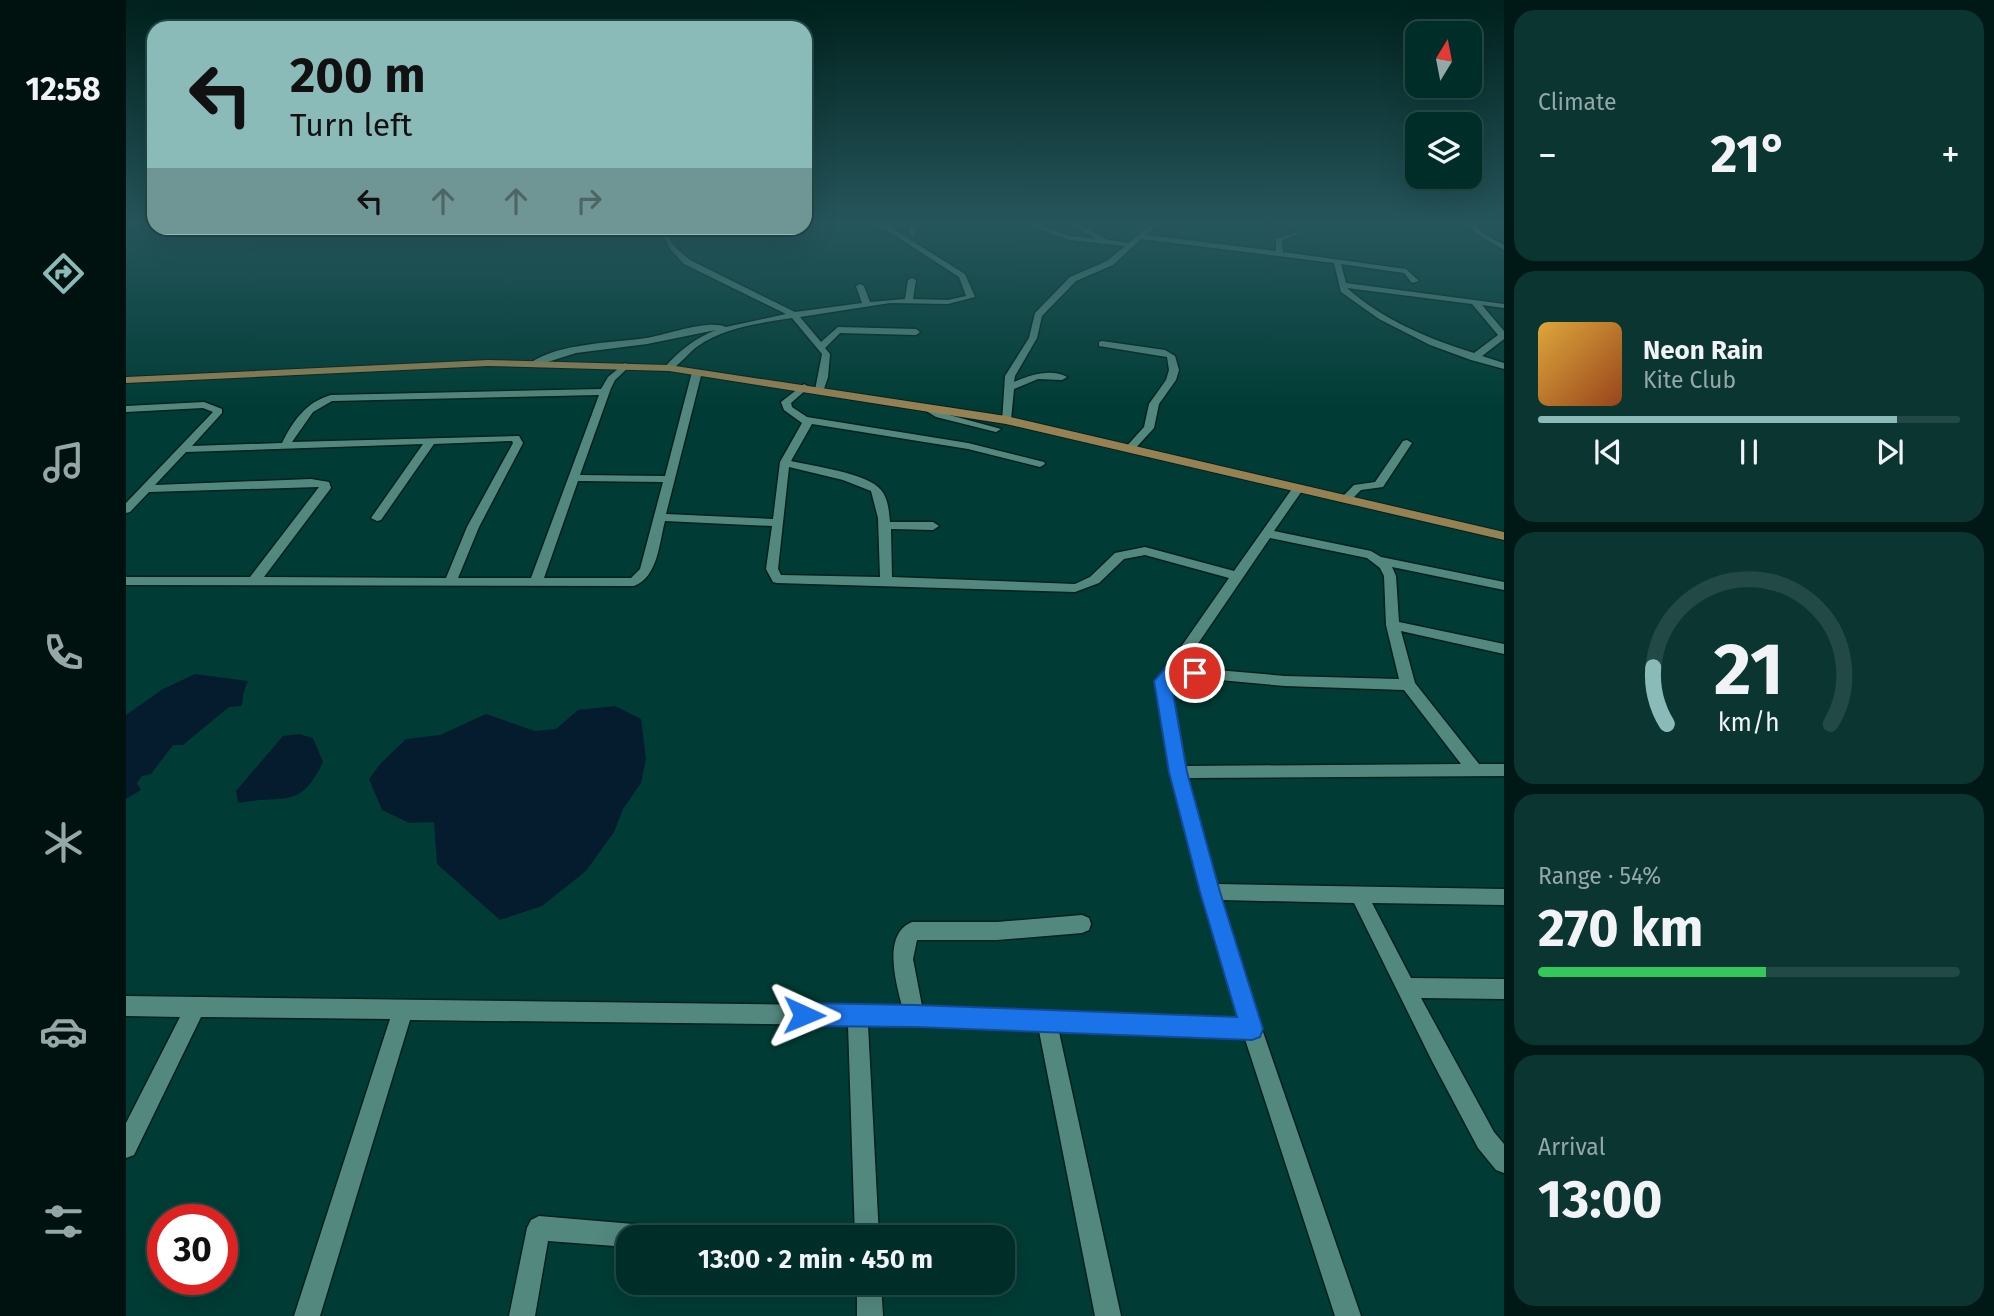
<!DOCTYPE html>
<html lang="en">
<head>
<meta charset="utf-8">
<style>
  body { margin:0; font-family:"Fira Sans",sans-serif; background:#0a3530; color:#f1f3f6; height:100vh; display:flex; flex-direction:column; font-size:26px; white-space:nowrap }
  * { box-sizing:border-box; margin:0 }
  p { font-size:23px; color:#95a8a8 }
  .icon { flex:none; width:38px; height:38px; fill:none; stroke:currentColor; stroke-width:2; stroke-linecap:round; stroke-linejoin:round }
  .map { position:relative; flex:1; overflow:hidden }
  .side { display:flex; flex-direction:column; gap:10px; padding:10px; background:#001916; width:490px }
  .side>* { flex:none }
  .guide { position:absolute; left:21px; top:21px; width:665px; height:214px; border-radius:21px; box-shadow:0 7px 28px #0002,0 0 0 2px #224945; background:#8bbbb9; color:#111; overflow:hidden }
  .needle { width:46px; rotate:10deg }
  .buttons { position:absolute; left:1279px; top:21px; display:grid; gap:14px }
  .buttons a { display:grid; place-items:center; width:77px; height:77px; border-radius:14px; background:#002d28; box-shadow:0 7px 28px #0002,0 0 0 2px #224945; font-size:35px }
  .speed { position:absolute; left:21px; top:1204px; display:flex; gap:14px; font-size:35px; font-weight:700; text-align:center }
  .speed>* { display:grid; place-content:center; width:91px; height:91px; border-radius:50%; background:#002d28; box-shadow:0 7px 28px #0002,0 0 0 2px #224945; line-height:1 }
  .speed .limit { border:10px solid #d22; background:#fff; color:#111 }
  .pin { position:absolute; display:grid; place-items:center; width:60px; height:60px; color:#fff; margin:-30px; border:4px solid #fff; border-radius:50%; box-shadow:0 2px 7px #0007 }
  .me { position:absolute; width:77px; margin:-38px; rotate:91deg; stroke-linejoin:round; filter:drop-shadow(0 0 5px #0008) }
  .turn { display:flex; align-items:center; gap:24px; height:147px; padding:0 28px; font-size:32px }
  .turn .icon { width:91px; height:91px; stroke-width:2.5 }
  .turn b { display:block; font-size:49px; line-height:60px }
  .lanes { display:flex; align-items:center; height:66px; padding:0 28px; background:#0003; justify-content:center; gap:35px; direction:ltr }
  .lanes .off { opacity:.35 }
  .big { font-size:52px; font-weight:700; line-height:1.1 }
  .side .card { flex:1; display:flex; flex-direction:column; justify-content:center; gap:10px; min-width:0; padding:0 24px; border-radius:21px; background:#0a3530 }
  .side .dial { align-items:center; gap:0 }
  .dial svg { height:182px; overflow:visible; fill:none; stroke:#224945; stroke-width:7; stroke-linecap:round; text-anchor:middle }
  .dial text { fill:#f1f3f6; stroke:none }
  .song { display:flex; align-items:center; gap:21px }
  .cover { width:84px; height:84px; border-radius:10px; background:linear-gradient(135deg,hsl(40 70% 55%),hsl(20 70% 35%)) }
  .played { height:7px; border-radius:4px; background:linear-gradient(90deg,#8bbbb9 85%,#224945 85%) }
  .keys { display:flex; justify-content:space-around; direction:ltr }
  .heat { display:flex; justify-content:space-between; align-items:center; font-size:38px; direction:ltr }
  .charge { height:10px; border-radius:5px; background:linear-gradient(90deg,#34c759 54%,#224945 0) }
  .trip { position:absolute; left:490px; top:1225px; width:399px; height:70px; border-radius:21px; background:#002d28; box-shadow:0 7px 28px #0002,0 0 0 2px #224945; font-weight:700; line-height:70px; text-align:center }
  main { display:flex; flex:1; min-height:0 }
  .tab-bar { display:flex; flex-direction:column; width:126px; justify-content:space-around; align-items:center; background:#001210; color:#95a8a8 }
  .tab-bar .icon { width:49px; height:49px }
  .tab-bar .selected { color:#8bbbb9 }
  .tab-bar b { font-size:32px; color:#f1f3f6 }
  .map>svg:first-child { display:block }
  .water { fill:#041c2d }
  .lines { fill:none; stroke-linecap:round; stroke-linejoin:round }
  .minor-casing { stroke:#04201c; stroke-width:3 }
  .major-casing { stroke:#04201c; stroke-width:2 }
  .minor { fill:#53887e; fill-rule:evenodd }
  .major { fill:#968153; fill-rule:evenodd }
  .route { fill:#1a73e8; stroke:#114b97; stroke-width:2 }
</style>
</head>
<body>
<main>
<nav class="tab-bar">
<b>12:58</b>
<svg class="icon selected" aria-label="directions" viewBox="0 0 24 24"><path d="M12 3l9 9-9 9-9-9zM9 14v-3h6M13 9l2 2-2 2"/></svg>
<svg class="icon" aria-label="music" viewBox="0 0 24 24"><path d="M9 18V5l10-2v13"/><circle cx="6" cy="18" r="3"/><circle cx="16" cy="16" r="3"/></svg>
<svg class="icon" aria-label="phone" viewBox="0 0 24 24"><path d="M5 4h4l2 5-3 2q2 4 5 5l2-3 5 2v4C11 20 4 13 5 4z"/></svg>
<svg class="icon" aria-label="climate" viewBox="0 0 24 24"><path d="M12 3v18M4 7l16 10M4 17L20 7"/></svg>
<svg class="icon" aria-label="car" viewBox="0 0 24 24"><path d="M5 17H2v-5l4-1 3-4h7l3 4 3 1v5h-3M9 17h6M6 11h13"/><circle cx="7" cy="17" r="2"/><circle cx="17" cy="17" r="2"/></svg>
<svg class="icon" aria-label="filters" viewBox="0 0 24 24"><path d="M4 7h16M4 17h16"/><circle cx="9" cy="7" r="2"/><circle cx="15" cy="17" r="2"/></svg>
</nav>
<div class="map">
<svg width="1378" height="1316" viewBox="0 0 1378 1316">
  <rect width="100%" height="100%" fill="#003c35"/>
  <path class="water" d="M69,674L122,681L117,694L116,706L103,707L57,745H47L25,774L16,776L11,783L15,790L0,799V715L37,689Z
    M489,706L515,719L520,759L515,783L497,809L488,832L460,871L416,906L374,920L311,864L308,822L283,823L256,810L243,779L255,763L280,739L314,735L360,714L409,731L430,729L452,710Z
    M173,734L187,738L197,762C174,811 158,794 112,803L110,791L157,736Z"/>
  <g class="lines">
    <g class="minor-casing">
      <path id="minor" d="M743,222H752L761,226V222H767V229L839,274L849,297L822,304L764,303L674,317L695,342L712,327L790,329L794,332L790,335L714,333L699,348L704,354L702,377L697,392L689,390L696,354L666,318C634,323 599,327 572,346C562,353 554,365 543,371L538,368C553,351 569,338 590,330L521,344L450,353L409,366L404,363C433,343 486,343 520,338C541,335 582,319 600,327L660,314L558,264L544,249L538,237L541,235L549,247L564,260L669,312L736,303L730,286L734,284L738,286L744,302L779,299L782,280L786,278L790,280L787,299L822,300L840,296L833,277L762,231Z
        M787,222H793L789,233L786,235L783,233Z
        M893,222H904L945,236L971,239L941,222H950L981,240L1003,243L1027,222H1034L1020,235L1150,251V239L1171,232V234L1156,241L1157,252L1280,269L1293,281L1286,283L1278,273L1215,264L1220,283L1378,304V308L1356,305L1378,331V339L1356,356L1378,363V369L1345,360L1304,345L1253,319L1215,292L1208,263L1015,239L987,265L950,281L916,316L911,338L889,376L888,382C904,375 925,368 941,377L936,380L912,379L888,389L885,420L876,422L879,376L903,338L909,313L944,277L981,261L999,246L944,240ZM1221,288L1346,304L1372,335L1348,353C1303,339 1257,320 1221,288Z
        M1340,222H1347L1355,232L1378,245V250L1351,234Z
        M976,341L1039,350L1049,356L1053,370L1050,380L1033,404L1028,428L1007,451L1003,452L998,449L1018,427L1023,404L1040,380L1043,370L1041,357L973,346V342Z
        M499,363L504,366L489,380L485,388L454,475L539,476L566,372L574,370L576,372L540,514L647,519L654,462L676,423L658,410L655,402L678,384L683,387L681,389L665,403L666,407L681,417L842,443L918,462L919,464L914,467L842,449L686,424L665,461C686,466 742,473 755,490C762,498 763,511 764,522H807L813,526L807,530L765,529L766,577L949,584L964,577L989,553L1019,547L1108,571L1168,486L1172,485L1178,488L1148,531L1245,551L1255,557L1378,582V590L1266,567L1270,576L1273,622L1378,644V654L1275,631L1289,683L1353,764H1378V776L1062,778L1091,884L1378,889V905L1246,903L1285,978L1378,979V999L1295,998L1368,1132L1378,1144V1173L1370,1170L1352,1148L1306,1061L1228,903L1096,900L1136,1029L1235,1316H1209L1119,1039L933,1032L995,1316H969L913,1031L742,1025L753,1237H729L722,1025L284,1020L194,1316H168L264,1019L75,1017L8,1155L0,1158V1123L54,1017L0,1016V996L776,1006C770,983 756,934 786,922H871L956,915L963,918L965,924L963,930L956,933L871,940H791L787,959L796,1006L1113,1018L1075,892L1044,772L1029,681L1041,667L1103,578L1019,555L998,559L973,583L949,592L651,583L647,582L640,569L646,526L539,521C533,543 532,577 508,586L0,585V577H124L193,487L23,492L4,512L0,513V503L87,412L77,408L0,412V406L78,402L96,409V413L66,446L156,443C167,421 180,402 205,395L475,389L482,377ZM473,395L405,578H332L353,527L397,443L393,436L166,442L187,412L206,401ZM386,441L387,443L341,527L320,578L138,577L205,488L203,482L185,479L29,485L60,452L297,444L245,518L251,521L255,520L308,444ZM663,467L717,480L745,491L752,518L754,577L655,575L652,569ZM452,481L537,482L514,569L505,578H418ZM1144,538L1241,558L1254,568L1258,576L1260,625L1273,679L1159,676L1056,667ZM1049,676L1159,686L1278,690L1335,764L1059,766L1043,682Z
        M797,405H803L816,413L875,429L870,432L810,417L797,409Z
        M1281,440L1286,443L1257,487L1235,490L1224,501H1216V497L1228,485L1249,482L1277,441Z
        M413,1216L519,1225L527,1229L531,1237H502V1247L422,1241L409,1316H383L401,1228L405,1220Z
        M731,1283H755L757,1316H731Z"/>
    </g>
    <g class="major-casing">
      <path id="major" d="M362,360L543,365L880,416L1378,532V540L880,424L543,371L362,366L0,383V377Z"/>
    </g>
    <use href="#minor" class="minor"/>
    <use href="#major" class="major"/>
  </g>
  <linearGradient id="sky" x2="0" y2="1"><stop stop-color="#00211d"/><stop offset="0.55" stop-color="#26565c"/><stop offset="1" stop-color="#26565c" stop-opacity="0"/></linearGradient>
  <rect width="1378" height="407" fill="url(#sky)"/>
  <path class="route" d="M1046,666L1069,667L1077,673L1069,679L1050,678L1045,682L1061,772L1094,892L1137,1029L1134,1037L1126,1040L789,1027L678,1026L670,1023L667,1015L670,1007L678,1003L789,1005L1111,1017L1074,892L1043,772L1028,681L1040,667Z"/>
</svg>
<div class="buttons">
<a><svg class="needle" viewBox="-14 -14 28 28"><path d="M0-13l5 13h-10z" fill="#e53935"/><path d="M0 13l5-13h-10z" fill="#95a8a8"/></svg></a>
<a><svg class="icon" aria-label="layers" viewBox="0 0 24 24"><path d="M12 4l9 5-9 5-9-5zM3 14l9 5 9-5"/></svg></a>
</div>
<div class="speed"><div class="limit">30</div></div>
<div class="pin" style="left:1069px;top:673px;background:#d93025"><svg class="icon" aria-label="arrive" viewBox="0 0 24 24"><path d="M6 21V4h12l-3 4 3 4H6"/></svg></div>
<svg class="me" style="left:678px;top:1015px" viewBox="-20 -20 40 40"><path d="M0-17L14 15 0 8-14 15z" fill="#1a73e8" stroke="#fff" stroke-width="4"/></svg>
<div class="trip">13:00 · 2 min · 450 m</div>
<div class="guide">
<div class="turn"><svg class="icon" aria-label="left" viewBox="0 0 24 24"><path d="M17 20v-9H6M10 6l-5 5 5 5"/></svg><div><b>200 m</b>Turn left</div></div>
<div class="lanes"><svg class="icon" aria-label="left" viewBox="0 0 24 24"><path d="M17 20v-9H6M10 6l-5 5 5 5"/></svg><svg class="icon off" aria-label="ahead" viewBox="0 0 24 24"><path d="M12 20V5M6 11l6-6 6 6"/></svg><svg class="icon off" aria-label="ahead" viewBox="0 0 24 24"><path d="M12 20V5M6 11l6-6 6 6"/></svg><svg class="icon off" aria-label="right" viewBox="0 0 24 24"><path d="M7 20v-9h11M14 6l5 5-5 5"/></svg></div>
</div>
</div>
<section class="side">
<div class="card"><p>Climate</p>
<div class="heat"><a>−</a><b class="big">21°</b><a>+</a></div>
</div>
<div class="card">
<div class="song"><i class="cover"></i><div><b>Neon Rain</b><p>Kite Club</p></div></div>
<div class="played"></div>
<div class="keys"><svg class="icon" aria-label="previous" viewBox="0 0 24 24"><path d="M18 5L8 12l10 7zM5 5v14"/></svg><svg class="icon" aria-label="pause" viewBox="0 0 24 24"><path d="M8 5v14M16 5v14"/></svg><svg class="icon" aria-label="next" viewBox="0 0 24 24"><path d="M6 5l10 7-10 7zM19 5v14"/></svg></div>
</div>
<div class="card dial"><svg viewBox="0 0 100 80">
<path d="M14 69A42 42 0 1 1 86 69"/>
<path d="M14 69A42 42 0 0 1 8 44" stroke="#8bbbb9"/>
<text x="50" y="56" font-size="32" font-weight="700">21</text>
<text x="50" y="72" font-size="11">km/h</text>
</svg></div>
<div class="card"><p>Range · 54%</p><b class="big">270 km</b><div class="charge"></div></div>
<div class="card"><p>Arrival</p><b class="big">13:00</b></div>
</section>
</main>
</body>
</html>
